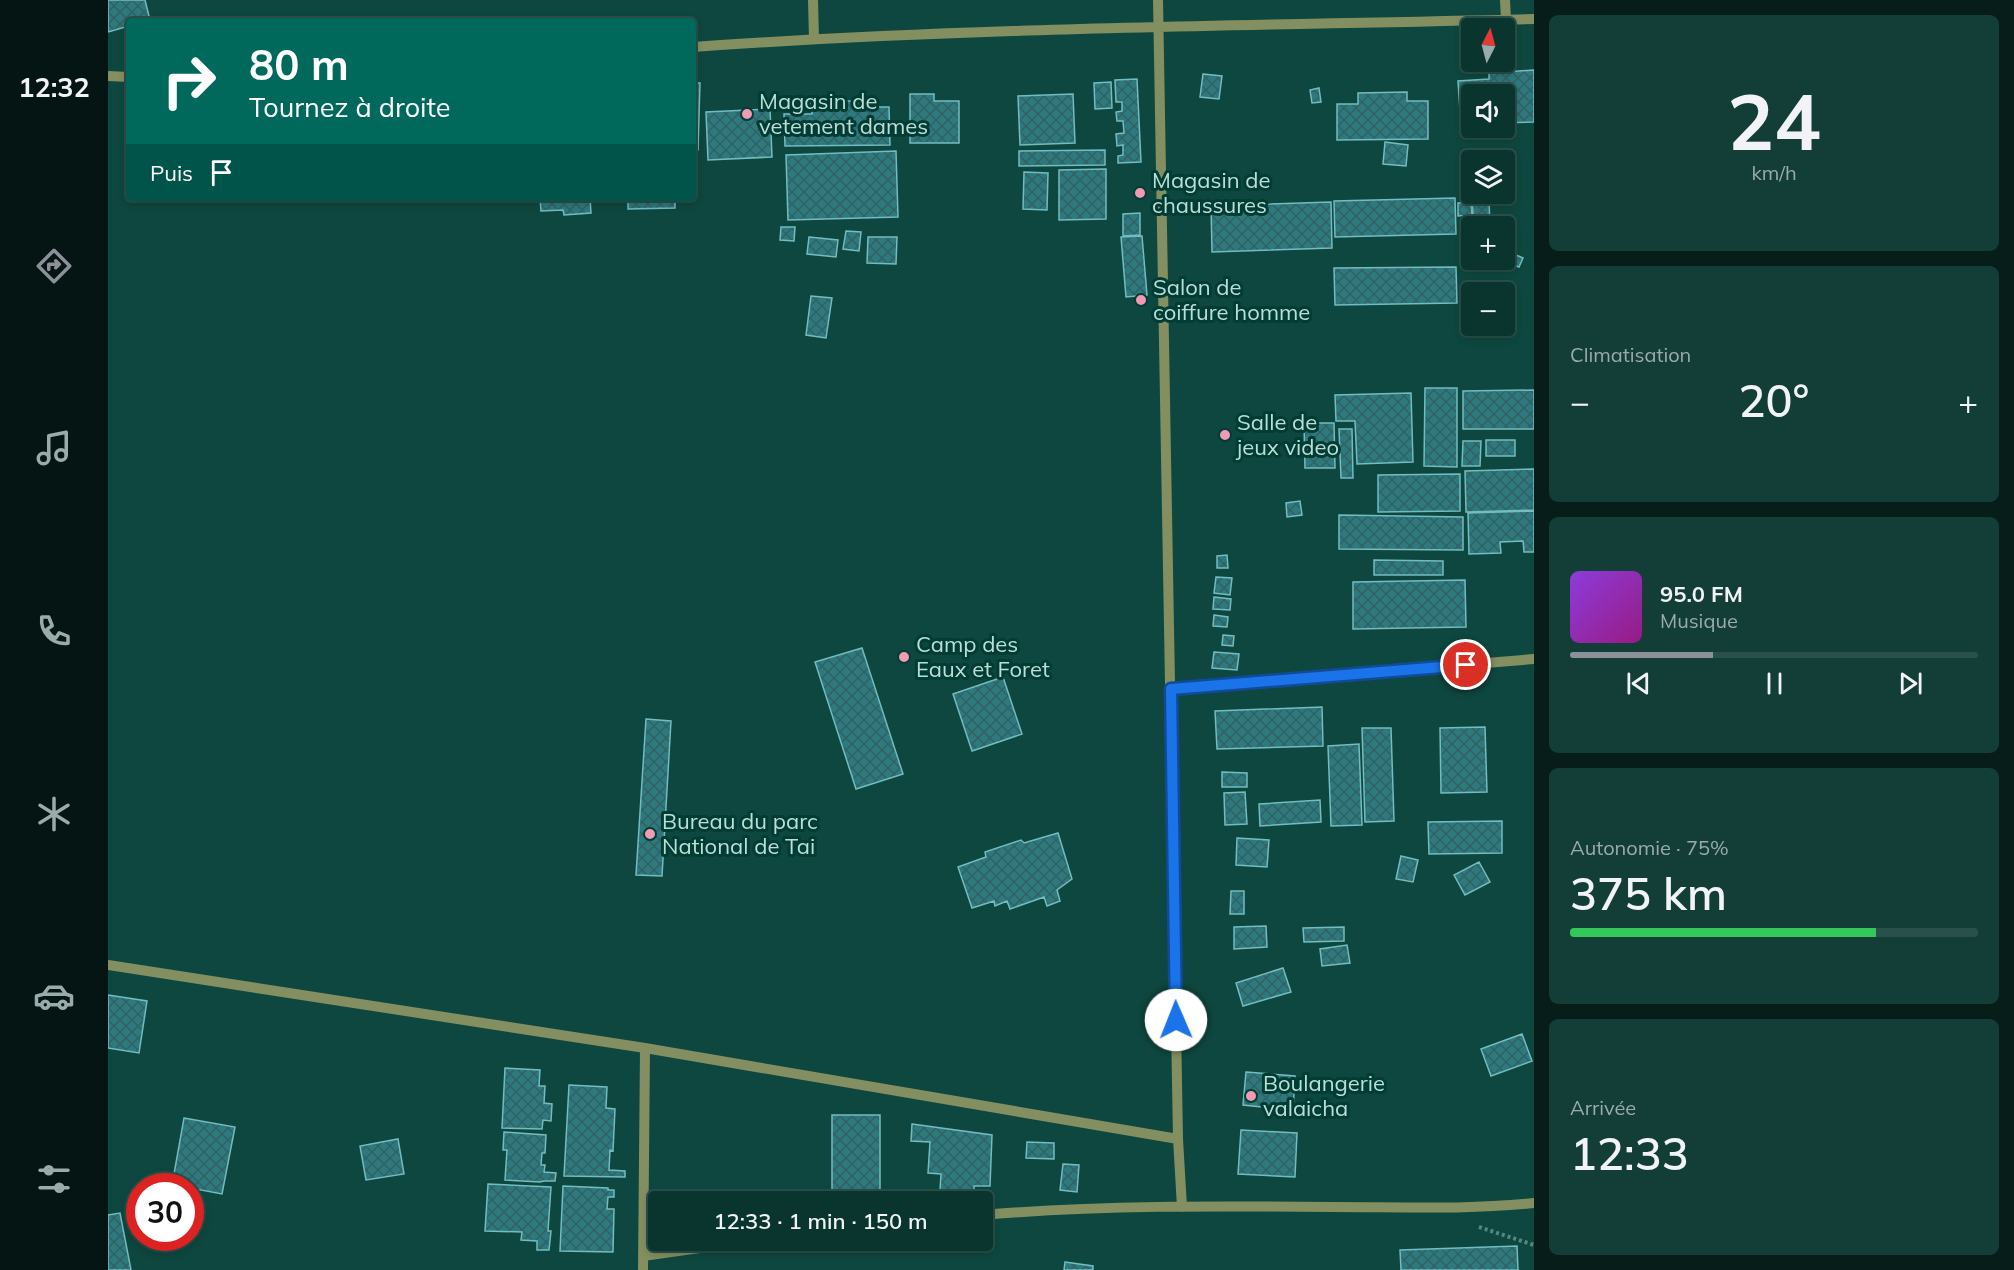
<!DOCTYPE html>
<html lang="fr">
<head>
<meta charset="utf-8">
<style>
  body { margin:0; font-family:Mulish,sans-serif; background:#133d37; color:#f1f3f6; height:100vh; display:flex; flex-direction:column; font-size:22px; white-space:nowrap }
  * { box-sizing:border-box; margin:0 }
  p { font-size:20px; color:#99abaa }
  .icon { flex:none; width:33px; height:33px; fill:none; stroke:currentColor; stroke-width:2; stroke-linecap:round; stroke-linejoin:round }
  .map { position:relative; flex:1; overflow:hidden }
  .drawer { display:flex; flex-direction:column; gap:15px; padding:15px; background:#061d1a; width:480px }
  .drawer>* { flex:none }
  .banner { position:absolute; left:18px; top:18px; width:570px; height:183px; border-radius:6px; box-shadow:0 3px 9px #0003,0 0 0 2px #2a504b; background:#00695c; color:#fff; overflow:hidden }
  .needle { width:39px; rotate:6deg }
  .fabs { position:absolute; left:1353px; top:18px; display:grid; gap:12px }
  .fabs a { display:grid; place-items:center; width:54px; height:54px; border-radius:6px; background:#0a352f; box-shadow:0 3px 9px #0003,0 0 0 2px #2a504b; font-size:30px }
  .speed { position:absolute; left:18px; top:1173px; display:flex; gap:12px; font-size:30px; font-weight:700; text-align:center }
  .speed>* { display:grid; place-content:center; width:78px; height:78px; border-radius:50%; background:#0a352f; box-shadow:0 3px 9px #0003,0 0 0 2px #2a504b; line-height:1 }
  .speed .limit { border:9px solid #d22; background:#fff; color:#111 }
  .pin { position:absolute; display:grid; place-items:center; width:51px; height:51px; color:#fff; margin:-26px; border:3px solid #fff; border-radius:50%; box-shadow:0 2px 6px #0007 }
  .me { position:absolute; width:66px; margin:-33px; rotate:359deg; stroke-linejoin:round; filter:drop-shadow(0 0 4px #0008) }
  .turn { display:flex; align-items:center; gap:21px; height:126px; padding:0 24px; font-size:27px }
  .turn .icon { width:78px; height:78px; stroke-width:2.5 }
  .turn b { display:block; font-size:42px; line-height:51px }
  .then { display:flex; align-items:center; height:57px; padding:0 24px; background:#0003; gap:12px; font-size:22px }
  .big { font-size:45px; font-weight:600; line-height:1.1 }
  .drawer .card { flex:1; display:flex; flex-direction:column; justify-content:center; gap:9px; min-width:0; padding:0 21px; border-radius:9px; background:#133d37 }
  .drawer .dial { align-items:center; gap:0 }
  .dial b { font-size:78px; line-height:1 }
  .song { display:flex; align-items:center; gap:18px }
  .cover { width:72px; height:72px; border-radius:9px; background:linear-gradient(135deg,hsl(270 70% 55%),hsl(310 70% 35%)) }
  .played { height:6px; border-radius:3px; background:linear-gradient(90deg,#8c9099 35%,#2a504b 35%) }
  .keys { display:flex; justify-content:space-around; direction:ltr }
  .heat { display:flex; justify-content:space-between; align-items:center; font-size:33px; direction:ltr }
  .charge { height:9px; border-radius:4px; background:linear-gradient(90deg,#34c759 75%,#2a504b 0) }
  .trip { position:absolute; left:540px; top:1191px; width:345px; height:60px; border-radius:6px; background:#0a352f; box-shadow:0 3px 9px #0003,0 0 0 2px #2a504b; font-weight:600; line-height:60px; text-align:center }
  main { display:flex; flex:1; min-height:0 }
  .dock { display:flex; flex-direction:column; width:108px; justify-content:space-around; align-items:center; background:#041513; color:#99abaa }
  .dock .icon { width:42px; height:42px }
  .dock .current { color:#8c9099 }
  .dock b { font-size:27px; color:#f1f3f6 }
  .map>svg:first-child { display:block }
  .building { fill:url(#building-cross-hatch); stroke:#73bcc1; stroke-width:1.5 }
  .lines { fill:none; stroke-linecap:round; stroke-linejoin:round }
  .path { stroke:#58877f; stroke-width:4; stroke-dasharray:3 3; stroke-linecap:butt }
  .minor { stroke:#838f61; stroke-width:10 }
  .route-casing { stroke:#114b97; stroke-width:15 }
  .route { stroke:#1a73e8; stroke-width:10 }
  .poi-dot { fill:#f19ab4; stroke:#003d35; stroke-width:2 }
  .labels { text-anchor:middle; stroke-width:6; stroke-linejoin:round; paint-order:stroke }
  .poi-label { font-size:22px; fill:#bdded7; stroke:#003d35; text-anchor:start }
</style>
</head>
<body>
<main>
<nav class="dock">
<b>12:32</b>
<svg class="icon current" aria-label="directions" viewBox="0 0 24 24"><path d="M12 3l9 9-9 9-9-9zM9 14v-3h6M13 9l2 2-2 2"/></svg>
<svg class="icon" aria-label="music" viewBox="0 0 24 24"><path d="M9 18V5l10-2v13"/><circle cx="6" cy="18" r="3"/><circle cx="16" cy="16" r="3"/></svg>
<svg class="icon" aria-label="phone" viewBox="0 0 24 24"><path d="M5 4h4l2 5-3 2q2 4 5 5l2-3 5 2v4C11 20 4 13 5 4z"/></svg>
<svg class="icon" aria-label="climate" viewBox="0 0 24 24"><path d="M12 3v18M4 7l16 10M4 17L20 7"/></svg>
<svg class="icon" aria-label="car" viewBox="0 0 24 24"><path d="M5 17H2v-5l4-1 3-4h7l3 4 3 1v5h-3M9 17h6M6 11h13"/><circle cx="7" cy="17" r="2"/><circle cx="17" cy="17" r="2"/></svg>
<svg class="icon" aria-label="filters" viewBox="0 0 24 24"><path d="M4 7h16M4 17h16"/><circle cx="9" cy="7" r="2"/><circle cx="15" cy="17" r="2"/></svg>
</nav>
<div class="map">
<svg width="1426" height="1270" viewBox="0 0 1426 1270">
  <defs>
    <pattern id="building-cross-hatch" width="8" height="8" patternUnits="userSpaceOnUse" patternTransform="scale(1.5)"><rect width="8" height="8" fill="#2d797d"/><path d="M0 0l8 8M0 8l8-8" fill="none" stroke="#326162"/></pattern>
  </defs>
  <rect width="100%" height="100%" fill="#0e473f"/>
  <path class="building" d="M0,0H37L42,20L21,21V26L0,32Z
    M1426,70V122L1396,123V94H1364V125L1353,126L1350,81L1381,79V73Z
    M1095,74L1114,76L1111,99L1092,97Z
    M1029,79L1033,162L1010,163V156L1015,155V145L1009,146L1008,134L1016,133L1015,121H1009L1008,112L1014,111V102H1008L1007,80Z
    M1003,82L1004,108L987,109L986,83Z
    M585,83H592L590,150H585Z
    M1211,88L1213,102L1204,103L1202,90Z
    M1299,92V101H1320V139L1229,140V104H1250V93Z
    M802,94H826V101H851V143H802Z
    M965,94L967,143L912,145L910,96Z
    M703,101H752V107H781L782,145L677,146L676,114H704Z
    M662,109L664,157L600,160L598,112Z
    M1277,142L1300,145L1298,166L1275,164Z
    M997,150V165L911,166V151Z
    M788,151L790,217L680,220L678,155Z
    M998,169V219L951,220V170Z
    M916,172L940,173L939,210L915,209Z
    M432,198H482L483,213L456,215L455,210L433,211Z
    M508,198H567V208L520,209V201H508Z
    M1347,198L1348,234L1227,237L1226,201Z
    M1381,199L1382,226H1366L1364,200Z
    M1223,202L1224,248L1104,252L1103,206Z
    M1363,202L1364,215L1350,216V203Z
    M1032,213V235L1015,236V214Z
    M673,227H687L686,241L672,240Z
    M738,231L753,232L751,251L735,249Z
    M1034,236L1039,295L1018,297L1013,237Z
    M701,237L730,240L728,257L699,254Z
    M760,237H789L788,264L759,263Z
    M1401,252L1415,258L1411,267L1397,262Z
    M1348,267L1349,303L1227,305L1226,268Z
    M703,296L724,298L718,338L698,335Z
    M1317,388H1349V467L1316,466Z
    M1426,390V429H1355V391Z
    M1303,393L1305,462L1249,464L1247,421H1228L1227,395Z
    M1196,423H1226L1227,468H1197Z
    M1231,429H1244L1245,478H1233Z
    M1378,440H1407V456H1378Z
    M1355,441H1373L1372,466H1354Z
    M1426,469V510L1358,512L1357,471Z
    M1352,474V511L1270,512V475Z
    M1192,501L1194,515L1179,517L1178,503Z
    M1426,511V552H1416L1415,541L1392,542L1393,553L1361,554L1360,513Z
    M1231,515L1355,517V550L1231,549Z
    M1119,555L1120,568H1109V556Z
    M1266,560L1335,561V575H1266Z
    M1108,577L1124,578L1122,595L1106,593Z
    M1357,580L1358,627L1245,629V582Z
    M1106,597L1123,599L1122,610L1105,609Z
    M1106,615L1120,617L1119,627L1105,626Z
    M1115,635L1126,636L1125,646L1114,645Z
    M754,648L795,774L748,789L707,662Z
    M1106,652L1131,654L1129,670L1104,668Z
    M895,677L914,734L864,751L845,694Z
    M1214,707L1215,746L1109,749L1107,711Z
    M538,719L563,721L554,876L528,875Z
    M1377,727L1379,792L1333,793L1332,728Z
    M1254,728H1283L1286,821L1257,822Z
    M1251,744L1254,825L1223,826L1220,746Z
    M1114,772L1139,773V787H1114Z
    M1137,792L1139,824L1117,825L1116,793Z
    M1212,800L1213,822L1152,826L1151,804Z
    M1394,821V853L1321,854L1320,822Z
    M950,833L964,879L949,890L952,901L939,906L936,897L902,909L899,901L887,906L886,901L864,908L850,867L878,857L877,852L913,840L916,843Z
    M1129,838L1161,840L1159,867L1128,865Z
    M1293,856L1310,860L1305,882L1288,879Z
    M1371,862L1382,882L1357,895L1346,875Z
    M1123,891H1136V914H1122Z
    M1158,926L1159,947L1126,949V927Z
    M1236,927V941L1196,942L1195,928Z
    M1239,945L1242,963L1214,966L1212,949Z
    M1175,968L1183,992L1135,1006L1128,983Z
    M0,995L39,1001L31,1053L0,1048Z
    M1414,1034L1424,1061L1383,1076L1373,1049Z
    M397,1068L432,1070L431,1086H437L436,1103L444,1104L443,1121L435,1120L434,1129L394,1128Z
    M1138,1072L1187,1076L1185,1110L1135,1105Z
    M461,1085L499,1087L498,1108L507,1109L505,1151L502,1150L501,1170L517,1171V1177L456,1176Z
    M724,1115H772V1199H724Z
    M76,1118L127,1127L114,1194L82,1188V1186L64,1185Z
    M804,1124L884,1135L882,1186H866V1192L832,1190L833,1174L820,1173L822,1142L803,1141Z
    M1133,1130L1189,1133L1187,1177L1130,1174Z
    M396,1132L438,1135L437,1153H434L433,1165H437L436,1172L448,1173L447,1181H436L432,1182L397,1180L399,1150H395Z
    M290,1139L296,1174L258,1180L252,1146Z
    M919,1142L946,1143V1159L918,1158Z
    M955,1164L971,1165L969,1192L952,1190Z
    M380,1184L443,1187L440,1231H443L441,1250H429V1241L413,1240L414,1232L377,1231Z
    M455,1186L500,1188V1190H506V1197H500L499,1209H506L505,1252L452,1251Z
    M12,1213L23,1270H0V1215Z
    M1409,1246L1410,1270H1293L1292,1250Z
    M957,1262L985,1266V1270H956Z"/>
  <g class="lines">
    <path class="path" d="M1371,1227L1426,1245"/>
    <path class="minor" d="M705,0L706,39
      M1050,0L1070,1139L1074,1207
      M1397,0L1398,20
      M585,47C865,27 1146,26 1426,19
      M0,76L21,77
      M1063,689L1426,659
      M0,965L537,1048L1070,1139
      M874,1215C991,1205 1109,1206 1225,1207C1292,1207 1360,1210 1426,1203
      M535,1256L648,1240
      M535,1270L537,1048"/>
  </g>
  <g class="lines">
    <g class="route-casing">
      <path id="route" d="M1068,1020L1063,689L1358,665"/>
    </g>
    <use href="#route" class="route"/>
  </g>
  <g class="poi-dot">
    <circle cx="639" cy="114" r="6"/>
    <circle cx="1032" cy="193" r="6"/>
    <circle cx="1033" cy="300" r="6"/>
    <circle cx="1117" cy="435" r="6"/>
    <circle cx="796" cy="657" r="6"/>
    <circle cx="542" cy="834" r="6"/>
    <circle cx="1143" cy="1096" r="6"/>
  </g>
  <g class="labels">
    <g class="poi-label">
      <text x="651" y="109">Magasin de<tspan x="651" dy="25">vetement dames</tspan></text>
      <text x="1044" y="188">Magasin de<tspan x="1044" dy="25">chaussures</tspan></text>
      <text x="1045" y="295">Salon de<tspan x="1045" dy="25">coiffure homme</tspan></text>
      <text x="1129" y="430">Salle de<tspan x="1129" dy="25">jeux video</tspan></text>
      <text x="808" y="652">Camp des<tspan x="808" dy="25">Eaux et Foret</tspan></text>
      <text x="554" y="829">Bureau du parc<tspan x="554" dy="25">National de Tai</tspan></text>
      <text x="1155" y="1091">Boulangerie<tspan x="1155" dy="25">valaicha</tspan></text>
    </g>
  </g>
</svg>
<div class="fabs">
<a><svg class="needle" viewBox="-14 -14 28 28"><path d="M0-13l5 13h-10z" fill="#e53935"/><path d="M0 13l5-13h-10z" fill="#99abaa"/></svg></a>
<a><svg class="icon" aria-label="sound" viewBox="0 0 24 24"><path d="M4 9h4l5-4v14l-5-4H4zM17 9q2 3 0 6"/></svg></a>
<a><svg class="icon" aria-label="layers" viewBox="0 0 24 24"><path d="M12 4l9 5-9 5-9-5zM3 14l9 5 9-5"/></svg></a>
<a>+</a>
<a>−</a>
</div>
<div class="speed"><div class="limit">30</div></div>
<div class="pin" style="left:1358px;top:665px;background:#d93025"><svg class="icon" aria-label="arrive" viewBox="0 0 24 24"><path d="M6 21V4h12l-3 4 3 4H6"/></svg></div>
<svg class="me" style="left:1068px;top:1020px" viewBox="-20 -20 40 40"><circle r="19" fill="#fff"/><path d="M0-13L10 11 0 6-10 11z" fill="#1a73e8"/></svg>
<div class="trip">12:33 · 1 min · 150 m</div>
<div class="banner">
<div class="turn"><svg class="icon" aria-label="right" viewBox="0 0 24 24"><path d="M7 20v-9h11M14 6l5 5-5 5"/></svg><div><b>80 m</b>Tournez à droite</div></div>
<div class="then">Puis<svg class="icon" aria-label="arrive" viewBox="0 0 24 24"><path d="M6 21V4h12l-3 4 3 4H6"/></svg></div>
</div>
</div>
<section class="drawer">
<div class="card dial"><b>24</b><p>km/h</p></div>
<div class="card"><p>Climatisation</p>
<div class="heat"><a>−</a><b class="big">20°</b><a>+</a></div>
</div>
<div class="card">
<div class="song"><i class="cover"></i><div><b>95.0 FM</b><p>Musique</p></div></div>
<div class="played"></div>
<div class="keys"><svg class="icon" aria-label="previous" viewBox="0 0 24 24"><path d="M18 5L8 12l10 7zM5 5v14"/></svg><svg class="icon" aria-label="pause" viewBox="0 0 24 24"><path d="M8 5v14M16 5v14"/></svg><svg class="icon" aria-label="next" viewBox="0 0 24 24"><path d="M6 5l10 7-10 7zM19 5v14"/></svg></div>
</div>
<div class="card"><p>Autonomie · 75%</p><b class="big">375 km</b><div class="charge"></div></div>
<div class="card"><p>Arrivée</p><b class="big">12:33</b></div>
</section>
</main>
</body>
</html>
